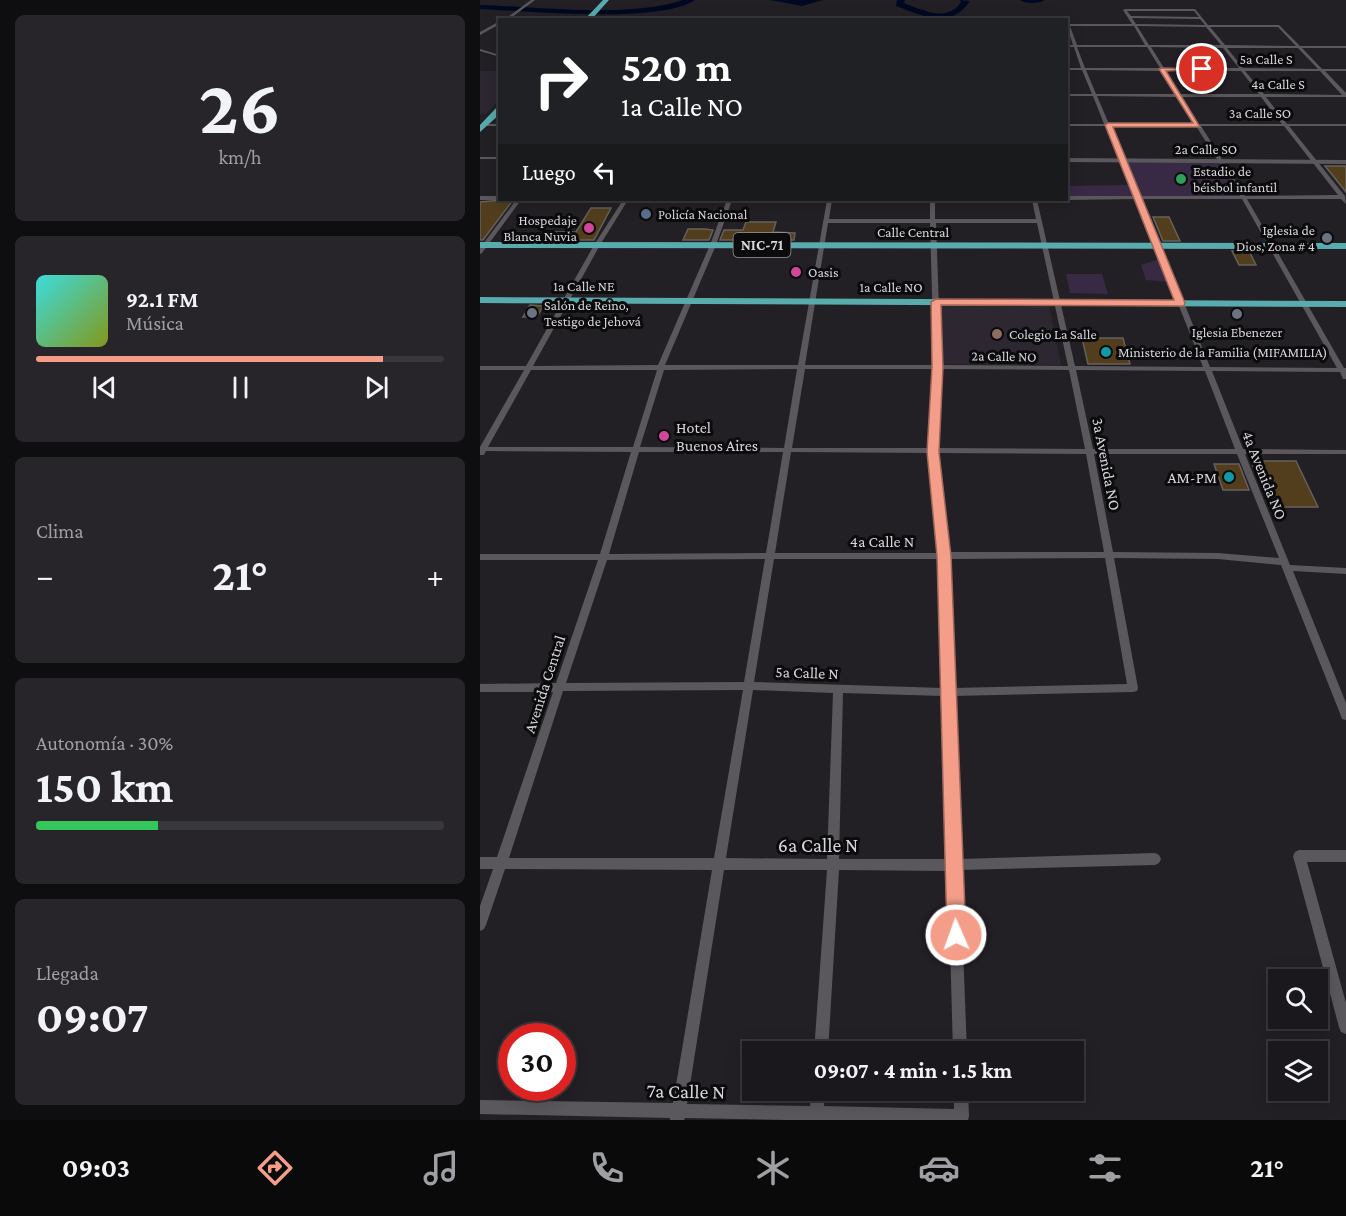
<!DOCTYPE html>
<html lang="es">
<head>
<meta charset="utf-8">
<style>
  body { margin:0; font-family:"Crimson Pro",serif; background:#272529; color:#f1f3f6; height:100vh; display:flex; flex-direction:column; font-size:22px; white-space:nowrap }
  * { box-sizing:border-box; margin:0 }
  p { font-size:20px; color:#9fa0a3 }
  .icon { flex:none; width:33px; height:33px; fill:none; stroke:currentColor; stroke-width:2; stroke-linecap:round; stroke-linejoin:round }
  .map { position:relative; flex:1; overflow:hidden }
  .side { display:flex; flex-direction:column; gap:15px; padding:15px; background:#0e0d0f; width:480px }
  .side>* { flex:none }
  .hud { position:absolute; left:18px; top:18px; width:570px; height:183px; border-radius:0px; box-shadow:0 3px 15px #0003,0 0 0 2px #38373b; background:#202124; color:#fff; overflow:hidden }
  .fabs { position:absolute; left:788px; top:969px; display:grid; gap:12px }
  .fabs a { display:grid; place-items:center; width:60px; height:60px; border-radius:0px; background:#1a181c; box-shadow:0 3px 15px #0003,0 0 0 2px #38373b; font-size:30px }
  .speed { position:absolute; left:18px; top:1023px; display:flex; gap:12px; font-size:30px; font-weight:700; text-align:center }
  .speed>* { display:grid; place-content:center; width:78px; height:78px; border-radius:50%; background:#1a181c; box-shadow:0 3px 15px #0003,0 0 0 2px #38373b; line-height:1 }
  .speed .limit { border:9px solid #d22; background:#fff; color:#111 }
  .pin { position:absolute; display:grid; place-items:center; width:51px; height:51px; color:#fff; margin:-26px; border:3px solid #fff; border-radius:50%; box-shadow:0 2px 6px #0007 }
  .me { position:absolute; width:66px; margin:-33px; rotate:358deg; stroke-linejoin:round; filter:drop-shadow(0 0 4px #0008) }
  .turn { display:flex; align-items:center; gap:21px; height:126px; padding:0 24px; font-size:27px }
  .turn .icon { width:78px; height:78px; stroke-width:2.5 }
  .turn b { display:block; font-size:42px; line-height:51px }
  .then { display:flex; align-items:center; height:57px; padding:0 24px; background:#0003; gap:12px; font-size:22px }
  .big { font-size:45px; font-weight:700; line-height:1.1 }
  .side .widget { flex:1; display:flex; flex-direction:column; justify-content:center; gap:9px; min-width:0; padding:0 21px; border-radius:9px; background:#272529 }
  .side .dial { align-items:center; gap:0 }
  .dial b { font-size:78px; line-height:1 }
  .song { display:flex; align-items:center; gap:18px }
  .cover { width:72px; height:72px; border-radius:9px; background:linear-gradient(135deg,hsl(180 70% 55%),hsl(70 70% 35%)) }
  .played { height:6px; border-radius:3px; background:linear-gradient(90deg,#f49e89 85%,#38373b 85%) }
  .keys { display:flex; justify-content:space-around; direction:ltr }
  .heat { display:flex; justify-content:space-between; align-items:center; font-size:33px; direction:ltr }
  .charge { height:9px; border-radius:4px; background:linear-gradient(90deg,#34c759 30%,#38373b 0) }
  .trip { position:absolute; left:262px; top:1041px; width:342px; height:60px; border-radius:0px; background:#1a181c; box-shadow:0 3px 15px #0003,0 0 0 2px #38373b; font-weight:700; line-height:60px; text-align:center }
  .tab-bar { display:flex; height:96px; justify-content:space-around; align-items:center; background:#0a0a0b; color:#9fa0a3 }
  .tab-bar .icon { width:42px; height:42px }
  .tab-bar .selected { color:#f49e89 }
  .tab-bar b { font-size:27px; color:#f1f3f6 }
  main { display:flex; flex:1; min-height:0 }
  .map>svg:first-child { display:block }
  .built { fill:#2c2731 }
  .green { fill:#382945 }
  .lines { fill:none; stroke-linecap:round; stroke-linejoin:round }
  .river { fill:#010922; fill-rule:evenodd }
  .building { fill:#523e1d; stroke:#64615b; stroke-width:1.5 }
  .minor { fill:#5a585d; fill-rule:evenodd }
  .tertiary { fill:#5a585d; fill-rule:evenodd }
  .trunk { fill:#58acad; fill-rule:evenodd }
  .route { fill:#f49e89; stroke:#9f6759; stroke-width:1.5 }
  .leisure-dot { fill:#2e9e5b; stroke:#0b0a0c; stroke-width:2 }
  .service-dot { fill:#5c6f8a; stroke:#0b0a0c; stroke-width:2 }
  .hotel-dot { fill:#d1479c; stroke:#0b0a0c; stroke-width:2 }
  .worship-dot { fill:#6b7280; stroke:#0b0a0c; stroke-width:2 }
  .education-dot { fill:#8d6e63; stroke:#0b0a0c; stroke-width:2 }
  .culture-dot { fill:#0f9aa8; stroke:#0b0a0c; stroke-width:2 }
  .labels { text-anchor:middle; stroke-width:6; stroke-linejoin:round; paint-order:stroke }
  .far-street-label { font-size:14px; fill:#d7d5d8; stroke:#0b0a0c }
  .far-poi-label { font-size:14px; fill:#d7d5d8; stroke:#0b0a0c; text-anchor:start }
  .shield { fill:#0b0a0c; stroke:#9a989b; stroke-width:1.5 }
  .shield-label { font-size:15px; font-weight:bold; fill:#d7d5d8 }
  .poi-label { font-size:16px; fill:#d7d5d8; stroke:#0b0a0c; text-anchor:start }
  .street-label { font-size:16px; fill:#d7d5d8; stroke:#0b0a0c }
  .near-street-label { font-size:20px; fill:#d7d5d8; stroke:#0b0a0c }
</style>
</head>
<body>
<main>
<section class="side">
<div class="widget dial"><b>26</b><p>km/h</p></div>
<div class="widget">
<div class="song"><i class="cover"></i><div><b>92.1 FM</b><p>Música</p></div></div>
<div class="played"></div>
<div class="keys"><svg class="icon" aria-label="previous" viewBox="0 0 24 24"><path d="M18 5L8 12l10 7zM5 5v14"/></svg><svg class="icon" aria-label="pause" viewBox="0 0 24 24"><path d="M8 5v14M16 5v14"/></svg><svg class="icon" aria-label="next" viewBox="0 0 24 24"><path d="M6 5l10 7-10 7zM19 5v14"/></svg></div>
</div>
<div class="widget"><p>Clima</p>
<div class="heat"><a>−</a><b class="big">21°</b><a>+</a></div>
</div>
<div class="widget"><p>Autonomía · 30%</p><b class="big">150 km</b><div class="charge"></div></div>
<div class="widget"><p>Llegada</p><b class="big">09:07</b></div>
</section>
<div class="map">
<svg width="866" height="1120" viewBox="0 0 866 1120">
  <rect width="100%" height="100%" fill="#222025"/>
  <path class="built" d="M0,71H19V100L6,114H0Z
    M459,304L569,305L581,365L460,364Z"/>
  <path class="green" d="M646,161L738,162L760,197L661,196Z
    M650,185L655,197H587L586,186Z
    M682,258L692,282L666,280L661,265Z
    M586,274H622L628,294L590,293Z"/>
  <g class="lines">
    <path class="river" d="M203,0H215C180,24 46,11 0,9V5C59,7 148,18 203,0Z
      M290,0H343L322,6Z
      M417,0H425L424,3C443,10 467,23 481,2L480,0L490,1C470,30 443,16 416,6Z
      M540,0H565C560,4 545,4 540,0Z"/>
  </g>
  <path class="building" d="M845,166H866V192Z
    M22,200H33L3,240H0V202Z
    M111,208H131L114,240H57L63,232H96Z
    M673,217H689L700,241H683Z
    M266,222H296L293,232L315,233L314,240H240L244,230H263Z
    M208,229H225L233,230L229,240H203Z
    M752,251H769L776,265H759Z
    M50,305L63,306L57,317H43Z
    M602,338H643L650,364H608Z
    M771,461H816L838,507H790Z
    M734,464H759L769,490H743Z"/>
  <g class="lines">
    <path class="minor" d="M51,0H55L28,20H24Z
      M645,9H715L728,25H799L820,46H866V48H822L842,69H866V71H845L866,93V97H786L807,124H866V126H809L865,196L866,204L861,199H767L864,368H866V379H863L860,372L732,371L763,449L866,450V454H765L810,565L866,568V574L813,571L866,703V720L862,719L861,716L801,565L738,559L634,558L658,688L657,691L653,692L474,696L480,859L675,853L679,855L681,859L679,863L675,865L480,870L487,1052H473L468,871L359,870L348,1052H334L347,870H244L207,1104L330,1106L331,1090H345L344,1106L474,1109V1090H488L489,1116L488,1120H307L205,1118L204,1120H190V1118L0,1114V1100L193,1103L232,870L25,869L6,925L4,929L0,931V906L13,869H0V857H17L73,692H0V684L76,683L118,560H0V554H120L151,452L6,451L4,455H0V447L44,370H0V366H46L114,245L143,200H148L120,245L53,366L178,365L230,245L247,200H252L236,245L185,365H318L347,200H352L349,219H450V200H455V219H556L552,200H557L595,366L723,367L657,199L586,200V196H656L626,126H586V124H624L613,96H586V94H612L602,70H586V68H601L594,47H586V45H593L586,24H652L643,10ZM647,11H714L719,17L651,16ZM652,18L720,19L725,25L656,24ZM590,26H654L665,45H597ZM657,26L726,27L741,45H669ZM730,27H798L816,46L745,45ZM597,47H667L680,68H605ZM671,47L743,48L759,68H684ZM747,48H818L838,69L763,68ZM606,70L681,71L696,94H616ZM685,71H761L779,94H700ZM765,71H840L862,95L784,94ZM617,96L698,97L715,124H629ZM702,97H781L802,124H719ZM630,126H716L760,196H661ZM721,126H804L858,195L765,196ZM662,199H762L857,368L730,367ZM348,223H450L454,365H325ZM456,223H557L588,366L461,365ZM317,369L304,448L160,447L184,370ZM325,369H454L449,448H312ZM461,369L589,370L605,449L457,448ZM51,370H177L153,447H8ZM596,370L725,371L755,449H613ZM159,452H303L286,553L129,554ZM311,452L449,453L459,553H295ZM457,453L606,454L624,552H468ZM614,454H757L799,558L738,553L633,552ZM625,558L647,684L473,688L469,559ZM285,559L264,682L86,683L127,560ZM294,559H460L463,688L274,682ZM263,690L234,858H29L83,691ZM273,690L353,693L347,859L246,858ZM363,693L463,696L468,859H359Z
      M20,21V24L0,35V32Z
      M0,49L20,55V57L0,51Z
      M3,124H20V126H5Z
      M0,157H20V159H0Z
      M0,196H20V200H0Z
      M36,200H41L2,253L0,254V248Z
      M819,850H866V862H827L866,1003V1034L861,1032L859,1027L813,856L815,852Z"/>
    <path class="tertiary" d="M586,158L866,160V164L586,162Z"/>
    <path class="trunk" d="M123,0H129L111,20H104Z
      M17,107H20V114L0,132V125Z
      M0,242L866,243V249L0,248Z
      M0,297L866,301V307L0,303Z"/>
  </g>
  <path class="route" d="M682,68L725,69L686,71L720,127H633L705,303L704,306L461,305L463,367L459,452L471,556L486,935L483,941L476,944L469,941L467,935L457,556L447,452L452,367L451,302L456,299L694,300L625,125L628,123H713L679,69Z"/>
  <circle class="leisure-dot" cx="701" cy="179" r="6"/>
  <circle class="service-dot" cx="166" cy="214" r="6"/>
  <g class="hotel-dot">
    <circle cx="109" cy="228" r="6"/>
    <circle cx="316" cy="272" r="6"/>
    <circle cx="184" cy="436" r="6"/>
  </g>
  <g class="worship-dot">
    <circle cx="847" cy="238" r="6"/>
    <circle cx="52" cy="313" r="6"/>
    <circle cx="757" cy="314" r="6"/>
  </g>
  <circle class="education-dot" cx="517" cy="334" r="6"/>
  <g class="culture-dot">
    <circle cx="626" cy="352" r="6"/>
    <circle cx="749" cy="477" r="6"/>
  </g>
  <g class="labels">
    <g class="far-street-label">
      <text x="786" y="64">5a Calle S</text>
      <text x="798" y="89">4a Calle S</text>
      <text x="780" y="118">3a Calle SO</text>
      <text x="726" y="154">2a Calle SO</text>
      <text x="433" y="237">Calle Central</text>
      <text x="104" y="291">1a Calle NE</text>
      <text x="411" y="292">1a Calle NO</text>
      <text transform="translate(524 356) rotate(1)" y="5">2a Calle NO</text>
    </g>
    <g class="far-poi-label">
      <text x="713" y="176">Estadio de<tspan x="713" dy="16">béisbol infantil</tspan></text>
      <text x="178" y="219">Policía Nacional</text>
      <text x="97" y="225" text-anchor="end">Hospedaje<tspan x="97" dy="16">Blanca Nuvia</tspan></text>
      <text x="835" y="235" text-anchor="end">Iglesia de<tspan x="835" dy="16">Dios, Zona # 4</tspan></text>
      <text x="328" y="277">Oasis</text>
      <text x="64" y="310">Salón de Reino,<tspan x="64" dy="16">Testigo de Jehová</tspan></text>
      <text x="757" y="337" text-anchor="middle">Iglesia Ebenezer</text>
      <text x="529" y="339">Colegio La Salle</text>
      <text x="638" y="357">Ministerio de la Familia (MIFAMILIA)</text>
    </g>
    <rect class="shield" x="253.5" y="233" width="57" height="24" rx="4.5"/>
    <g class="shield-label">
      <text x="282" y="250">NIC-71</text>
    </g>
    <g class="poi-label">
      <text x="196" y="433">Hotel<tspan x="196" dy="18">Buenos Aires</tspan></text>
      <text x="737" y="483" text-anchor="end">AM-PM</text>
    </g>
    <g class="street-label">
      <text transform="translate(627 464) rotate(79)" y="6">3a Avenida NO</text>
      <text transform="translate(785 475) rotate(68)" y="6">4a Avenida NO</text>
      <text x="402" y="547">4a Calle N</text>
      <text transform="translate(327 672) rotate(2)" y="6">5a Calle N</text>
      <text transform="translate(64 684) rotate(-72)" y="6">Avenida Central</text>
    </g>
    <g class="near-street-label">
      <text x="338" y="852">6a Calle N</text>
      <text transform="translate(206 1091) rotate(1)" y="7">7a Calle N</text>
    </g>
  </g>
</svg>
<div class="fabs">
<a><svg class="icon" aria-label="search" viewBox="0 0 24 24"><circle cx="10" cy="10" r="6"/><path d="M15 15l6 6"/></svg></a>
<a><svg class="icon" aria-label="layers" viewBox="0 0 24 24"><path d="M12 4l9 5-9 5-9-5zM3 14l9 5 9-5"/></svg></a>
</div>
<div class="speed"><div class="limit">30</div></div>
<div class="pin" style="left:722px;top:69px;background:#d93025"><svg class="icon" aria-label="arrive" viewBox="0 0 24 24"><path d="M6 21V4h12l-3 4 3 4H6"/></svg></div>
<svg class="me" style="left:476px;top:935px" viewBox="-20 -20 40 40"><circle r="17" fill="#f49e89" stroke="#fff" stroke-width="3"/><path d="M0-11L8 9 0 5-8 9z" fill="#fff"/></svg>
<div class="trip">09:07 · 4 min · 1.5 km</div>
<div class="hud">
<div class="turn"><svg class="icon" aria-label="right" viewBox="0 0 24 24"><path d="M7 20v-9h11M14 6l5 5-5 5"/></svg><div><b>520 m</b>1a Calle NO</div></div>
<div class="then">Luego<svg class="icon" aria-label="left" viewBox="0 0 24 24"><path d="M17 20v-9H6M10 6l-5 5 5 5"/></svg></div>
</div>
</div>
</main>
<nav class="tab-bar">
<b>09:03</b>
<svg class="icon selected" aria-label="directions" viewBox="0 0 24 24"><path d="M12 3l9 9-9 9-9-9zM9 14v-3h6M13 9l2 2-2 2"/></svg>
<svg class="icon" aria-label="music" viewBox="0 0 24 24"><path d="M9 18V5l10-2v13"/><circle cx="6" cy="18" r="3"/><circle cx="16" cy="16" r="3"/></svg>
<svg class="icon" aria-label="phone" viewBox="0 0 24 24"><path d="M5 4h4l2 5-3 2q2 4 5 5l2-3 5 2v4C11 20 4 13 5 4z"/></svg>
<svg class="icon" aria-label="climate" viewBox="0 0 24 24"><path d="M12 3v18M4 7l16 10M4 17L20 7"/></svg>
<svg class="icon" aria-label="car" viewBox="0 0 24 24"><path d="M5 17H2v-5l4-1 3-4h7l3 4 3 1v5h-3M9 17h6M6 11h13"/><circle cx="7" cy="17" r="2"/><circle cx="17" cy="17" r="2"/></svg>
<svg class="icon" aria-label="filters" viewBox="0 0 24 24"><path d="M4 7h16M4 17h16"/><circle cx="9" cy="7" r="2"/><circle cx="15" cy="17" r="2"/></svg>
<b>21°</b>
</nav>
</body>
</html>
